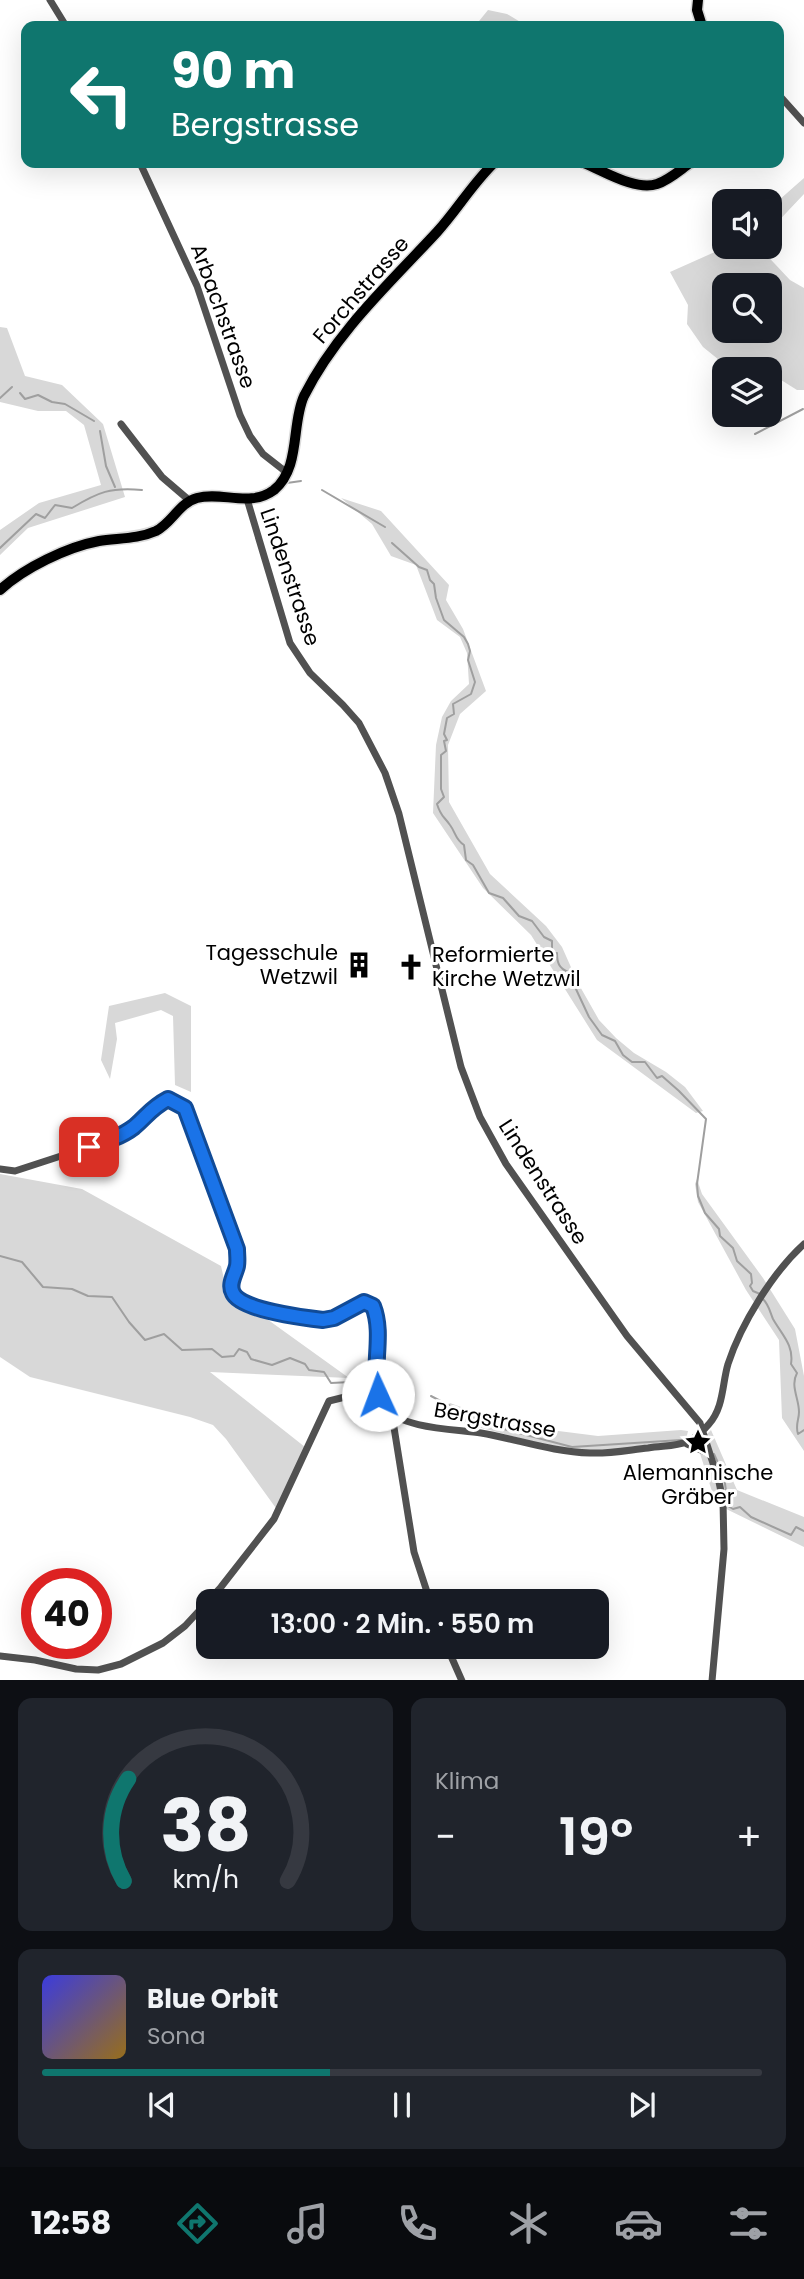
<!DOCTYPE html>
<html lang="de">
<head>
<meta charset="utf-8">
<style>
  body { margin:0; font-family:Poppins,sans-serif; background:#20242c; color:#f1f3f6; height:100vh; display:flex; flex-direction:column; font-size:26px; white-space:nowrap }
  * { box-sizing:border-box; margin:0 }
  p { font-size:23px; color:#9ea1a6 }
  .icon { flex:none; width:38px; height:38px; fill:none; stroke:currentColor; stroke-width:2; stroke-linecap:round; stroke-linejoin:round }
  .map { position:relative; height:1680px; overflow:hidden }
  .sheet { display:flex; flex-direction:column; gap:18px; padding:18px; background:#0d0f14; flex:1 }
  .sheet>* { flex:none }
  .banner { position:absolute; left:21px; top:21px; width:763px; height:147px; border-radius:14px; box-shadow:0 7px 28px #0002; background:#0f766e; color:#fff; overflow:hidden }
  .fabs { position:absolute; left:712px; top:189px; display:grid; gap:14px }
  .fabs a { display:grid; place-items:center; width:70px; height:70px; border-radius:14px; background:#171b24; box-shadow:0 7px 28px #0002; font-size:35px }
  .speed { position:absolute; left:21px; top:1568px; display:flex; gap:14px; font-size:35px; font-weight:700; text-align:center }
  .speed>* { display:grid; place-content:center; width:91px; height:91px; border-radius:50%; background:#171b24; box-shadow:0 7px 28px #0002; line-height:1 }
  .speed .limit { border:10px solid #d22; background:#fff; color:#111 }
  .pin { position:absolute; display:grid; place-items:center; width:60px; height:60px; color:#fff; margin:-30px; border-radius:14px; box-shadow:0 4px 10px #0006 }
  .me { position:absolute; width:77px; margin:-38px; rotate:358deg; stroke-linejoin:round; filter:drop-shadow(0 0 5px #0008) }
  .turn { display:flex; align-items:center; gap:24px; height:147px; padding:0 35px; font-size:32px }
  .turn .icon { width:91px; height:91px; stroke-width:2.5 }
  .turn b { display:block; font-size:49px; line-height:60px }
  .big { font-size:52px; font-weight:600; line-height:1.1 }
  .sheet .widget { flex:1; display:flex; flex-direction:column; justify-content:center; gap:10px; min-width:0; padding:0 24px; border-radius:14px; background:#20242c }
  .sheet .dial { align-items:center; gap:0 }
  .dial svg { height:182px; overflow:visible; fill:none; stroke:#363941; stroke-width:7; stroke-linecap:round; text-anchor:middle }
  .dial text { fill:#f1f3f6; stroke:none }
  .song { display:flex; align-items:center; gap:21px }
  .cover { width:84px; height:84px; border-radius:10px; background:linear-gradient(135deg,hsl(240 70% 55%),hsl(40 70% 35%)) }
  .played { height:7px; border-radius:4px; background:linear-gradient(90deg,#0f766e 40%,#363941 40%) }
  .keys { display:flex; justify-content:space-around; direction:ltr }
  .heat { display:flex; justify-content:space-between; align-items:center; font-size:38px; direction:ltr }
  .sheet .tiles { flex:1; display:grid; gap:18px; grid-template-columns:1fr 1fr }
  .widget:last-child { grid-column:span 2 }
  .trip { position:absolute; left:196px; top:1589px; width:413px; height:70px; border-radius:14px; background:#171b24; box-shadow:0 7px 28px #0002; font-weight:600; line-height:70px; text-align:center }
  .dock { display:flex; height:112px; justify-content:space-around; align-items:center; background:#090b0e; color:#9ea1a6 }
  .dock .icon { width:49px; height:49px }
  .dock .current { color:#0f766e }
  .dock b { font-size:32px; color:#f1f3f6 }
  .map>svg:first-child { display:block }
  .green { fill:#d8d8d8; fill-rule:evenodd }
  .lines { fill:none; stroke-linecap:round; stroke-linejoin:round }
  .stream { stroke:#9f9f9f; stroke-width:2 }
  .major-casing { stroke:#dbdbdb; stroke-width:13 }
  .minor { stroke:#515151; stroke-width:7 }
  .major { stroke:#000; stroke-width:10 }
  .route-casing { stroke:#114b97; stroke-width:18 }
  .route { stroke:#1a73e8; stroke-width:12 }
  .labels { text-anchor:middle; stroke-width:6; stroke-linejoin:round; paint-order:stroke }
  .street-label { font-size:21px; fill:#000; stroke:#fff }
  .poi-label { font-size:21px; fill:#000; stroke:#fff; text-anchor:end }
</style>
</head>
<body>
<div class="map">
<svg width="804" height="1681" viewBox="0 0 804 1681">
  <rect width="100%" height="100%" fill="#fff"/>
  <path class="green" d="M488,10L507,14L527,26H475Z
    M804,178V194L770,230V208Z
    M726,247H759L790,280L804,288V390H797L770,373V369H764L755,364L729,368L703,347L687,324L688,305L670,272ZM724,285H770V331H724Z
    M0,327L7,328L25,376L62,385L103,424L125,497L28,528L0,555V530L39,503L101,485L84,425L66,411H38L0,402Z
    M341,498L381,511L449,585L446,600L463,629L486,691L460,714L448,745L449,802L490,874L546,926L562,947L578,983L599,1020L616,1038L634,1053L666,1072L685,1087L703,1111L696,1113L597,1040L531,935L483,888L433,813L436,745L442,717L451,701L469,684L467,653L460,637L437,620L416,565L391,556L372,524Z
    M165,993L191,1006V1092L175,1085L173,1016L161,1010L115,1023L117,1039L110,1079L101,1060L109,1006Z
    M0,1174L82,1189L221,1266L228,1296L253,1309L349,1378L210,1372L305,1447L278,1511L226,1439L213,1425L190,1417L30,1377L0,1357Z
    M697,1179L702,1194L763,1278L795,1329L804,1376V1451L782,1418L779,1340L746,1290L698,1202L695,1184Z
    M450,1403L511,1425L598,1436L681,1430L688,1431L685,1444L613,1452L557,1448L436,1416Z
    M711,1430L737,1490L804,1517V1547L716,1504L697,1444Z"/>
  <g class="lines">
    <path class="stream" d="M20,393L25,399L38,395L52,402L65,404L94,421
      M0,398L12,387
      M100,431L106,466L115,487
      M755,434L803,409
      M287,483L301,481
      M322,490L385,527
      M392,543L419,567L427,570L430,580L434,584L436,598L444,620L464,637L468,644L470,651L468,660L475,682L471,694L453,704L454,714L447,718L444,734L447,740L444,741L446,751L441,755V789L444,797L437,804C441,817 443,815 450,825C456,833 455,839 464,845L466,860L473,865L489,893L503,898L519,916L532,921L544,937L552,941V953H557C557,963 559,968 568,972L589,1017L602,1035L615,1041L623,1055L632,1062H645L657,1078L662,1076L679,1091L706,1119L697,1184L698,1196L705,1213L719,1229L720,1236L733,1248L737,1261L751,1274L752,1283L750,1286L753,1291L760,1294
      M0,548L36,514L45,518L55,505L72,508C98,492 111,487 142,490
      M0,1256L22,1262L43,1287L72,1289L88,1296L112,1297L129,1322L145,1340L164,1334L182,1350L212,1349L222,1357L234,1356L239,1349L247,1352L251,1359L272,1365L290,1358L305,1364L309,1370L324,1372L331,1383L351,1382L360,1390
      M763,1299C769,1305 770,1312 773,1319C782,1335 794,1345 791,1364L797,1373C790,1386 799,1398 799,1412C799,1420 795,1425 798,1434L804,1430
      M431,1396L452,1407L465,1419L572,1447L681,1440
      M714,1454L724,1476L728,1506L733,1509L740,1507L751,1517L791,1535L796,1527L804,1531"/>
    <g class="major-casing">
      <path id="major" d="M698,0L697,10L702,26
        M584,163C604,171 635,191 657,184C669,180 680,170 690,163
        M0,590C24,568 67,547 99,541C118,538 138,539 156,531C172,523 179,503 197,498C222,491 250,508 274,490C301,468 291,424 304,396C336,332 390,283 437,232C457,210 473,183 494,163"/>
    </g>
    <path class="minor" d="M50,0L66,26
      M779,95L804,123
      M140,163L197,286L240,415L250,436L263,454L286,472
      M121,424L162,477L190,501
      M247,499L290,643L310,673L343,705L359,723L385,773L399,814L461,1067L480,1117L506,1164L627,1336L700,1423L719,1482L723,1501L724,1549L712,1681
      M0,1169L15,1171L113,1139L134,1127L153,1107L168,1099L185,1108L237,1249C237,1254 238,1260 237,1266C235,1275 229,1282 232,1292C238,1308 307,1321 324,1320C338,1318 350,1307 364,1302L373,1305C374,1310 378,1315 378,1320C382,1347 365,1385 385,1408C403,1429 455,1429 481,1433C517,1439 552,1452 590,1453C609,1454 629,1450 648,1448C677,1444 689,1448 709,1424C724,1407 722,1384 728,1364C741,1324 773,1272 804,1244
      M392,1415L414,1552L430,1601
      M687,1444L708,1453
      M447,1647L462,1681
      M0,1656L35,1660L76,1669L98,1670L121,1664L163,1643L185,1626L221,1587L274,1519L329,1401L345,1397L378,1395"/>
    <use href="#major" class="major"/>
  </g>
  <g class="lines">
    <g class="route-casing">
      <path id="route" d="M89,1147C104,1142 121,1137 134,1127C148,1115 151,1108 168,1099L185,1108L237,1249C237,1255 238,1261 237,1266C235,1275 228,1284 233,1293C240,1310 305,1318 323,1320L334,1318L364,1302L373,1306C384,1334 372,1365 378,1395"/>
    </g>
    <use href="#route" class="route"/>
  </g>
  <defs>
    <g id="building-bare" transform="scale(2.1)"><path d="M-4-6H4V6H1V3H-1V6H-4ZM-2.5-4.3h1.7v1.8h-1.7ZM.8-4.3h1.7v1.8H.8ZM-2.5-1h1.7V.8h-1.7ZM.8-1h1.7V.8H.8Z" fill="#000" stroke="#fff" stroke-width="2.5" paint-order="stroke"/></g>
    <g id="church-bare" transform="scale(2.1)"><path d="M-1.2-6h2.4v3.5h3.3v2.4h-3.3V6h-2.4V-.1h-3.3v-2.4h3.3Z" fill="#000" stroke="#fff" stroke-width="2.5" paint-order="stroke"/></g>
    <g id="sight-bare" transform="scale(2.1)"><path d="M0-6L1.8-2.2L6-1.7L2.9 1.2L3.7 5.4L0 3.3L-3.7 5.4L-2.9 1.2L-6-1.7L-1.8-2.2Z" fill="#000" stroke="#fff" stroke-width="2.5" paint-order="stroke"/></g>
  </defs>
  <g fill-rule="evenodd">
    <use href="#building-bare" x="359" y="965"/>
    <use href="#church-bare" x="411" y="967"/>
    <use href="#sight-bare" x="698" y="1442"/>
  </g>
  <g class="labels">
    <g class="street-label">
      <text transform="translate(361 290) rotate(-49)" y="7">Forchstrasse</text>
      <text transform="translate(223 316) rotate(70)" y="7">Arbachstrasse</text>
      <text transform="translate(290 577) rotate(71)" y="7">Lindenstrasse</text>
      <text transform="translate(543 1182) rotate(57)" y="7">Lindenstrasse</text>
      <text transform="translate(495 1420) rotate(10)" y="7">Bergstrasse</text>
    </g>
    <g class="poi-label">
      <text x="338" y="960">Tagesschule<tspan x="338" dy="24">Wetzwil</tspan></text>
      <text x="432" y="962" text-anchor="start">Reformierte<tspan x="432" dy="24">Kirche Wetzwil</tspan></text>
      <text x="698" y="1480" text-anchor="middle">Alemannische<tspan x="698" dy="24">Gräber</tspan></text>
    </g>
  </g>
</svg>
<div class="fabs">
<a><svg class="icon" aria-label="sound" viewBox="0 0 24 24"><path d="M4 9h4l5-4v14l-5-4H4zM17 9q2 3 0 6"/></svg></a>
<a><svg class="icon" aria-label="search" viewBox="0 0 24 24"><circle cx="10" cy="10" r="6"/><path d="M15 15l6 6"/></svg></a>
<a><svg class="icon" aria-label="layers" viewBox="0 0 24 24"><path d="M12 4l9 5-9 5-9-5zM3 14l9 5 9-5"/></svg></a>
</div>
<div class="speed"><div class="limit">40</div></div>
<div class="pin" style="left:89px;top:1147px;background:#d93025"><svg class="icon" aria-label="arrive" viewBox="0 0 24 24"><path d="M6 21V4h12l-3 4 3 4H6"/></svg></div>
<svg class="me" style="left:378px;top:1395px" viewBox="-20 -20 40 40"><circle r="19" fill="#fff"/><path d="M0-13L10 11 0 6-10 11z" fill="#1a73e8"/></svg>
<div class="trip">13:00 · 2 Min. · 550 m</div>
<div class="banner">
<div class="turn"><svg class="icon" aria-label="left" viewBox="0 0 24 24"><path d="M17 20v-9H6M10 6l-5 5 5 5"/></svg><div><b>90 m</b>Bergstrasse</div></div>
</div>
</div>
<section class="sheet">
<div class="tiles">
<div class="widget dial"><svg viewBox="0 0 100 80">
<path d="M14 69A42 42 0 1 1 86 69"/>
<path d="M14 69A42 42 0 0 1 16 24" stroke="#0f766e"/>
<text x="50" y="56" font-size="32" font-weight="700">38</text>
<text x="50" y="72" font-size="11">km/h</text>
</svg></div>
<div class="widget"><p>Klima</p>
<div class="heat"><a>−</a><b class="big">19°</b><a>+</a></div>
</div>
<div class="widget">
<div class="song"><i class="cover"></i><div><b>Blue Orbit</b><p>Sona</p></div></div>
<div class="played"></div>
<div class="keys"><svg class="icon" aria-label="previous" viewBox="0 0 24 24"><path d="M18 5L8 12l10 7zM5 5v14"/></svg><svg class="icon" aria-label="pause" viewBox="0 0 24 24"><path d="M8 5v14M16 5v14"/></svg><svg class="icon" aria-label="next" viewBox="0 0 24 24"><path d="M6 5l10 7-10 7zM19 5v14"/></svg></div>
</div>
</div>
</section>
<nav class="dock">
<b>12:58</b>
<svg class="icon current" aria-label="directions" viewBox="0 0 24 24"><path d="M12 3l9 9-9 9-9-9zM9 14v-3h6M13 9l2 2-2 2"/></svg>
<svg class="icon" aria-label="music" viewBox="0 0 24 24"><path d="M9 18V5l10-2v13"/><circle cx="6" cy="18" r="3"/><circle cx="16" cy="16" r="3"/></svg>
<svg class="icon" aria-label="phone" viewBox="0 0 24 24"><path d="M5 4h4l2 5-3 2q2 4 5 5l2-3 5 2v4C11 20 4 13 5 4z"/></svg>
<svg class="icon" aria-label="climate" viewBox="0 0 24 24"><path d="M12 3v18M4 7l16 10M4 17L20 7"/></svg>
<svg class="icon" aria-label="car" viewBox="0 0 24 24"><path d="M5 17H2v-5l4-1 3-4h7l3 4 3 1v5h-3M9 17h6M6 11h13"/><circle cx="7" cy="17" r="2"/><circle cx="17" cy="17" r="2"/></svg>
<svg class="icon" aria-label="filters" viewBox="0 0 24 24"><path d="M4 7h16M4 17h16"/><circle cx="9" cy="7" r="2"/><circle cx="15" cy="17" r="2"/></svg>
</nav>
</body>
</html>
